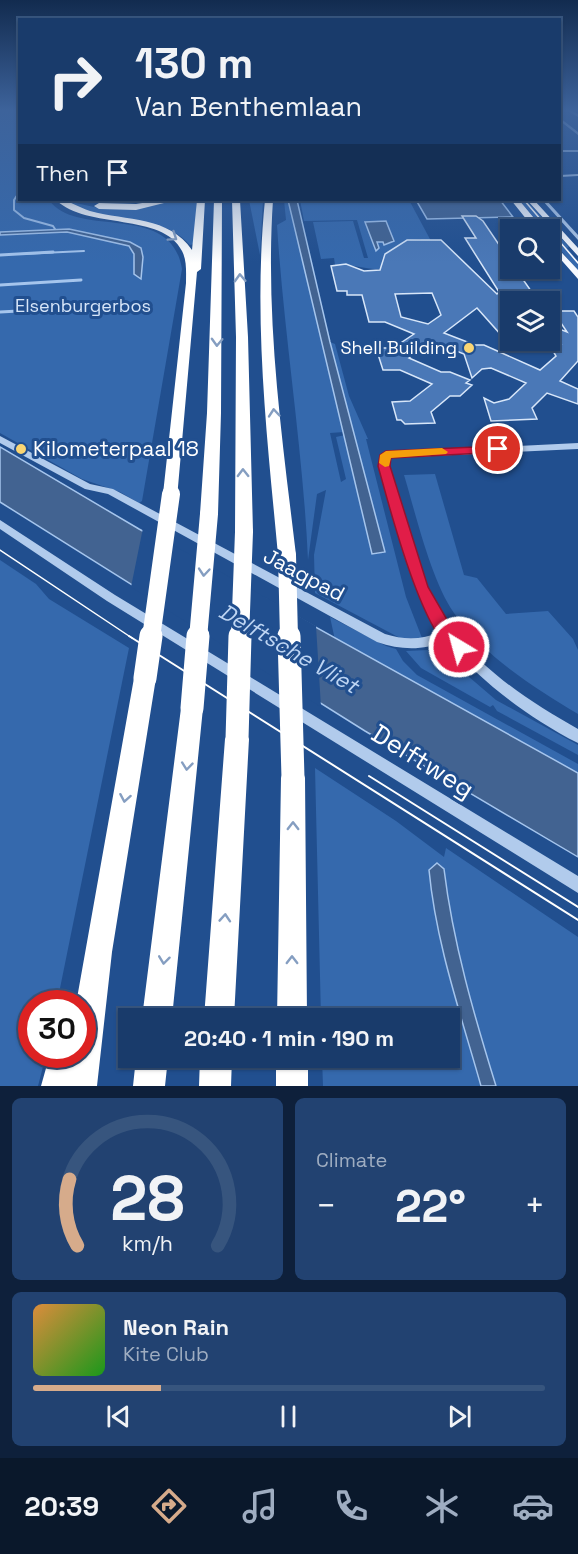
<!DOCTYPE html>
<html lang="en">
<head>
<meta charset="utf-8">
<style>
  body { margin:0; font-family:"Space Grotesk",sans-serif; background:#224271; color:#f1f3f6; height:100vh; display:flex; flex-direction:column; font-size:22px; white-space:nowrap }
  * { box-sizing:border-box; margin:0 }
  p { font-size:20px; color:#9fadc1 }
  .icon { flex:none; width:33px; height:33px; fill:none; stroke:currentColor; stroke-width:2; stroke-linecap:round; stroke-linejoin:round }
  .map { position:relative; height:1086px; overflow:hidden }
  .details { display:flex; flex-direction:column; gap:12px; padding:12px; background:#0e203b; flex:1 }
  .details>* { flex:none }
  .guide { position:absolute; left:18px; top:18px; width:543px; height:183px; border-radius:0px; box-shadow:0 2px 4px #0004,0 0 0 2px #37557e; background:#193b6b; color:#f1f3f6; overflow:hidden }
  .fabs { position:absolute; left:500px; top:219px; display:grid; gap:12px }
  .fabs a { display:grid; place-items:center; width:60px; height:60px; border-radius:0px; background:#193b6b; box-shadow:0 2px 4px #0004,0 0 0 2px #37557e; font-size:30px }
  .speed { position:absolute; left:18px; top:990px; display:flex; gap:12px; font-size:30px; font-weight:700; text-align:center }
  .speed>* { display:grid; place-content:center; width:78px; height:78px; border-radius:50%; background:#193b6b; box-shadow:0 2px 4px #0004,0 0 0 2px #37557e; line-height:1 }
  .speed .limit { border:9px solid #d22; background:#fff; color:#111 }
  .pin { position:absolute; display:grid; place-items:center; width:51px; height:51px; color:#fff; margin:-26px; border:3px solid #fff; border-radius:50%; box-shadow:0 2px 6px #0007 }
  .me { position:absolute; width:66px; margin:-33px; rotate:323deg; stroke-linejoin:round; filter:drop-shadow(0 0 4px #0008) }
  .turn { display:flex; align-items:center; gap:21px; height:126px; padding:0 18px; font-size:27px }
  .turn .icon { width:78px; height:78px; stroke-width:2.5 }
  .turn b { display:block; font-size:42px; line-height:51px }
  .then { display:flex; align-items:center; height:57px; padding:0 18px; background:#0003; gap:12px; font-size:22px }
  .big { font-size:45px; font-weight:700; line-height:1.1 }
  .details .tile { flex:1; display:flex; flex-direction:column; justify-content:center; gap:9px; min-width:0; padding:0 21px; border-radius:9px; background:#224271 }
  .details .dial { align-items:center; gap:0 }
  .dial svg { height:156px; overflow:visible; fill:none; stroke:#37557e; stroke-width:7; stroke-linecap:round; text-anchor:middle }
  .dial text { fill:#f1f3f6; stroke:none }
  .song { display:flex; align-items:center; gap:18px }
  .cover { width:72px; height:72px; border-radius:9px; background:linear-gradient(135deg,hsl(30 70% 55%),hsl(120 70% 35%)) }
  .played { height:6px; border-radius:3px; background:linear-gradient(90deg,#d6ab8b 25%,#37557e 25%) }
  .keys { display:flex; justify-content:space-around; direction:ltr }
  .heat { display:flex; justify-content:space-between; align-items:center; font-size:33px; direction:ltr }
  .details .tiles { flex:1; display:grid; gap:12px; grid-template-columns:1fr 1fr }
  .tile:last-child { grid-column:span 2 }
  .trip { position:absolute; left:118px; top:1008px; width:342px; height:60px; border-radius:0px; background:#193b6b; box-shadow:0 2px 4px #0004,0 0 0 2px #37557e; font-weight:700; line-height:60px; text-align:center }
  .dock { display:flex; height:96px; justify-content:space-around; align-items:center; background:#0a182b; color:#9fadc1 }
  .dock .icon { width:42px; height:42px }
  .dock .current { color:#d6ab8b }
  .dock b { font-size:27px; color:#f1f3f6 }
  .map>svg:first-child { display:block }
  .green { fill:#3569ad }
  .water { fill:#426391; stroke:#a5c5ed; stroke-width:1.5 }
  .pier { fill:#214f8f }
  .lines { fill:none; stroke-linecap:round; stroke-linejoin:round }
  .stream-far1 { stroke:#a5c5ed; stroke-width:2 }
  .stream { stroke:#a5c5ed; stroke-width:3 }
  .building { fill:#4a78b7; stroke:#d7e6f9; stroke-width:1.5; fill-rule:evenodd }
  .minor { fill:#b1cbec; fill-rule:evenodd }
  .major { fill:#f7faff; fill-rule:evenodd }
  .highway { fill:#fff; fill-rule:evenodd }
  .tram-far1 { stroke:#fff; stroke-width:1.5 }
  .tram { stroke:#fff; stroke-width:2 }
  .highway-bridge-far1 { stroke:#fff; stroke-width:18 }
  .highway-bridge { stroke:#fff; stroke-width:23 }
  .oneway { stroke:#859ec1 }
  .route { fill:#e11d48; stroke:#92132f; stroke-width:1.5 }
  .slow { fill:#f59e0b }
  .poi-dot { fill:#f9d573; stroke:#214f8f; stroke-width:2 }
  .labels { text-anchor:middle; stroke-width:6; stroke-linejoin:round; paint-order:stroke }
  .far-park-label { font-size:18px; fill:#d7e6f9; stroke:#214f8f }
  .far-poi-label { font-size:18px; fill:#fff; stroke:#214f8f; text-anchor:end }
  .poi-label { font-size:21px; fill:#fff; stroke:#214f8f; text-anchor:start }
  .street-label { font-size:21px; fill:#fff; stroke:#214f8f }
  .water-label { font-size:22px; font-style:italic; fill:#bed5f3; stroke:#214f8f }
  .near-street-label { font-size:26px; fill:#fff; stroke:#214f8f }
</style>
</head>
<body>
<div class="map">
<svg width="578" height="1086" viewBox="0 0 578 1086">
  <rect width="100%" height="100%" fill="#214f8f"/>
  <path class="green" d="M0,111H19L20,200H49C78,240 171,200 182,269L142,501L139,503L120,492L82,479L0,433Z
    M62,200L94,207L129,209L178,200H197L194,244L190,245C158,208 97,229 62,200Z
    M249,200H263L260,255Z
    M284,200H288L344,432L330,433L341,482L346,479L336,437L345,435L372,553L385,552L330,342L335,344L349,396L368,439H366L406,597L422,638H400L315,593L314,555L326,490L317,494L308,560C303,448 284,337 277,225L286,220Z
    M300,200H409L431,241L423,242L420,239L403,241L407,244C394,247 378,253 382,269C366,270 351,263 335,265L334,258L321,259L313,222L353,221L364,258H368L357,220L304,221Z
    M519,200H526L569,247L567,248L578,261V271L549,236V230L544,229Z
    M435,474L464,575L477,578L506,614L548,611L573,639L578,650V714C533,687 485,657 454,613C431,580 416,515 404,475Z
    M0,560L36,584L49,599L129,648L57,1003L32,1004V1054L46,1055L38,1086H0Z
    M330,617L386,646L396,649L403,661L417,675L578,764V773L335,640Z
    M428,650L441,653L496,700L578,745V755L497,711L493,705L490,707L421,668L406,651Z
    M315,768L396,821L444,857L446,848L578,937V1086H496C474,1015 453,943 444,869L445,960L481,1086H323L322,1058H450V1018H321Z"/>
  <path class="water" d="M288,200H297L330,342L385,552L372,554Z
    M416,200H500L513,217L427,219Z
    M386,221L394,241L384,245L383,242H377L379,248L376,251L365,222Z
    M69,229L130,242L141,248L143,257L141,279L134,274V254L129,246L67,232L0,235V232Z
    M0,447L139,529L578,773V857L365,731L0,502Z
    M437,863L444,869C453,943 474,1015 496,1086H481C461,1015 436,944 429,870Z"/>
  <path class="pier" d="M143,528L316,626L321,707L131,587Z"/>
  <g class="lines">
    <path class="stream-far1" d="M20,191L14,200V210L24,218L53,226L55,229
      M21,254L84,251"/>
    <path class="stream" d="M0,255L53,252
      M0,285L81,280
      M0,312L92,307"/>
  </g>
  <path class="building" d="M462,216H476L483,221L510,261V268H515L536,298L501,299L510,307V345L477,308L444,333L475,345H484L540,370L556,356L553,351L561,345L549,340V325L567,332L553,311H574L578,317V361L560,381L578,389V404L547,393L532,408L537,419L491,421L484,398L494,403L509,399L526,383L491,368L482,369L472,378L464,354L437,343H429L409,358L441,372H450L470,380L466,383L472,385L460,396H450L431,412L435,423L405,424L401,420H397L392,402L410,401L432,384L400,370H383L376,348H393L414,334L385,322H369L362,295H347V291H337L331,266L346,264L364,271L380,270L385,254L407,240H441L497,294L499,292L465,238H476ZM432,293L441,315L428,324L401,317L395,294Z"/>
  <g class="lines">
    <path class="minor" d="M568,111H572L578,114V117Z
      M560,118L578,132V135L560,121Z
      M560,150H578V152H560Z
      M578,174V176L560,177V175Z
      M542,200H546L578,235V240Z
      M0,436L90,484L113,489L385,634C404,640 422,640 440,632C406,582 396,524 379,466L383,453L578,443V449L390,458L389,466C401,506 408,550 426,588C457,653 517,695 578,729V743C565,737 553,729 541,722C505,699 474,673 446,641C422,651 401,650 377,642L108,494L85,489L0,443Z
      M0,520L115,595L578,876V893L107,601L0,529Z"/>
    <path class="major" d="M511,200H519L544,230H535Z
      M527,200H534L578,248V256Z
      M549,239L578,270V279L549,246Z"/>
    <path class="highway" d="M56,200C68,199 78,207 90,211C127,221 169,216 192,250L197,200H205L201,269L197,272L177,498H165L163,494L186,283C186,273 187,260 182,251C163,212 87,230 56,200Z
      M161,200H176L136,210L99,209L94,206L99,203L136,204Z
      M214,200H222L221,413L218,514L209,520L200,514L207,413Z
      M232,200H240L248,337L253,532L250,537H238L235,532L236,337Z
      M265,200H273C265,319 282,437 296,555L293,560H281L278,555C267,436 253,319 265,200Z
      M145,668L153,671L156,678L112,952L97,1086H41L50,1054H82V1004H76L134,678L137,671Z
      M192,697L200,701L203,708L172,1018H142L181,708L184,701Z
      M237,728L245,731L249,739L234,1018H204L225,739L229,731Z
      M293,766L302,769L305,778L307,1018H277L281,778L284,769Z
      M136,1058H168L165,1086H133Z
      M200,1058H232L231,1086H199Z
      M276,1058H308V1086H276Z"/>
    <path class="tram-far1" d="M524,200L578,263
      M0,550L132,638"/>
    <path class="tram" d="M129,636L578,920
      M369,776L578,907"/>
    <path class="highway-bridge-far1" d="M287,555L289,638
      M151,638L171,494
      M198,638L209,514
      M240,638L244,532"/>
    <path class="highway-bridge" d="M289,636L293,778
      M145,678L151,636
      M192,708L198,636
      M237,739L240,636"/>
  </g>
  <defs><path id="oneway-chevron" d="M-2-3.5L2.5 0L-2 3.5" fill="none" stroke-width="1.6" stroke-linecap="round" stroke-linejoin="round" transform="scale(1.5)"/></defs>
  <g class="oneway">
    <use href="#oneway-chevron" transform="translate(173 237) rotate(34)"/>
    <use href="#oneway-chevron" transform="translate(240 278) rotate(-92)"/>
    <use href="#oneway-chevron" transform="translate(217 342) rotate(92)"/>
    <use href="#oneway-chevron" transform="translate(274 413) rotate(-95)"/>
    <use href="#oneway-chevron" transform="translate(243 473) rotate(-91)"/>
    <use href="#oneway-chevron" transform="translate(204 572) rotate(95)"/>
    <use href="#oneway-chevron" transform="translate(187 766) rotate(96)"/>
    <use href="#oneway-chevron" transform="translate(125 798) rotate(100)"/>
    <use href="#oneway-chevron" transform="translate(293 826) rotate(-90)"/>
    <use href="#oneway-chevron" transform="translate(225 918) rotate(-86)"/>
    <use href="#oneway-chevron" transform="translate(164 960) rotate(97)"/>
    <use href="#oneway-chevron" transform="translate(292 960) rotate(-90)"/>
  </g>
  <linearGradient id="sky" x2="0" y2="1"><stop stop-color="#122b4f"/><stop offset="0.42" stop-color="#3d639b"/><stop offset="1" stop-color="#3d639b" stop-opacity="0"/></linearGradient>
  <rect width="578" height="263" fill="url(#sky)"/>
  <path class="route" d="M498,446L504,449L502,452L391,458L390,466L428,587L453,630L467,647L464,652C428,665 386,493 378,466L380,455L386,451Z"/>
  <path class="slow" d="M442,448L448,452L446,454L391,458L389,466L385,467L379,463L380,455L386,451Z"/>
  <g class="poi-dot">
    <circle cx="469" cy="348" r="6"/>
    <circle cx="21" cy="449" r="6"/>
  </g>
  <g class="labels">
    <g class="far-park-label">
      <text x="83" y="312">Elsenburgerbos</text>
    </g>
    <g class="far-poi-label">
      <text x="457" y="354">Shell Building</text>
    </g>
    <g class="poi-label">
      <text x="33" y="456">Kilometerpaal 18</text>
    </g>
    <g class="street-label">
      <text transform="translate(304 575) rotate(28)" y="7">Jaagpad</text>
    </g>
    <g class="water-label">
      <text transform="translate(289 648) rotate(30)" y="8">Delftsche Vliet</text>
    </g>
    <g class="near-street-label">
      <text transform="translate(423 761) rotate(32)" y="9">Delftweg</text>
    </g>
  </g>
</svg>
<div class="fabs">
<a><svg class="icon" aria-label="search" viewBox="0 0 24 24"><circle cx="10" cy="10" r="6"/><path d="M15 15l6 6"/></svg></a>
<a><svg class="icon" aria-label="layers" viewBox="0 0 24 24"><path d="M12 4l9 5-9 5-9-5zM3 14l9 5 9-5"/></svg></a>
</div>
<div class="speed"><div class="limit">30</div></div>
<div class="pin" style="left:498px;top:449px;background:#d93025"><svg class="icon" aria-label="arrive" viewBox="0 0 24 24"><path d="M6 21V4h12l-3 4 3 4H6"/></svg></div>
<svg class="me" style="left:459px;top:647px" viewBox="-20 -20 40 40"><circle r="17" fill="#e11d48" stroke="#fff" stroke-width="3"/><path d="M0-11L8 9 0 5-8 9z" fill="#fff"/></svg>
<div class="trip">20:40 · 1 min · 190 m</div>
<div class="guide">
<div class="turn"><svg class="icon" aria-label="right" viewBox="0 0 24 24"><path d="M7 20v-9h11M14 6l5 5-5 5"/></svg><div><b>130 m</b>Van Benthemlaan</div></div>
<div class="then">Then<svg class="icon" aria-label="arrive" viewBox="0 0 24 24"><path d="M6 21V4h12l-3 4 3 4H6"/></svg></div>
</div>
</div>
<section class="details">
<div class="tiles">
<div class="tile dial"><svg viewBox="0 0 100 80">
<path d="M14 69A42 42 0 1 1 86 69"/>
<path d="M14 69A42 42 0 0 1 10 35" stroke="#d6ab8b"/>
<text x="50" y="56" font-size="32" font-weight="700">28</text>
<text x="50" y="72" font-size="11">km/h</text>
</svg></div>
<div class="tile"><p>Climate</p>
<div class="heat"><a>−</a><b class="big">22°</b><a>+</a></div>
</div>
<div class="tile">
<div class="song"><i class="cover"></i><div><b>Neon Rain</b><p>Kite Club</p></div></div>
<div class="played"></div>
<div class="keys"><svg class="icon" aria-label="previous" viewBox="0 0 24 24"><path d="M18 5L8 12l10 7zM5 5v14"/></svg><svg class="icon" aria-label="pause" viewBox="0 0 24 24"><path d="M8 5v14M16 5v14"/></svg><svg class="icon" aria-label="next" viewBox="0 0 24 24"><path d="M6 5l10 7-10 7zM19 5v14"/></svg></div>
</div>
</div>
</section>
<nav class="dock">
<b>20:39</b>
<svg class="icon current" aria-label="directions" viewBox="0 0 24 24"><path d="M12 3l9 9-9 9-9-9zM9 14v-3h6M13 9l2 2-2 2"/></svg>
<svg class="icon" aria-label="music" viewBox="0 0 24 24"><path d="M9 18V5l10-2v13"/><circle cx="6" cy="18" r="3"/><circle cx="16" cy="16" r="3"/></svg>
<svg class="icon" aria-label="phone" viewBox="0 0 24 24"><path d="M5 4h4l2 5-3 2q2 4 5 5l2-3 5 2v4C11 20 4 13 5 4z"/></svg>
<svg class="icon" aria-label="climate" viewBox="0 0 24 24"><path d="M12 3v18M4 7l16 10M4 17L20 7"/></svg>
<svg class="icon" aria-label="car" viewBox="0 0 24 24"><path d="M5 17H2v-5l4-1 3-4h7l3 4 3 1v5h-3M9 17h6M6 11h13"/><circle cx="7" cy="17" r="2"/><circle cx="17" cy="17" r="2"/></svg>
</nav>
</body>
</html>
